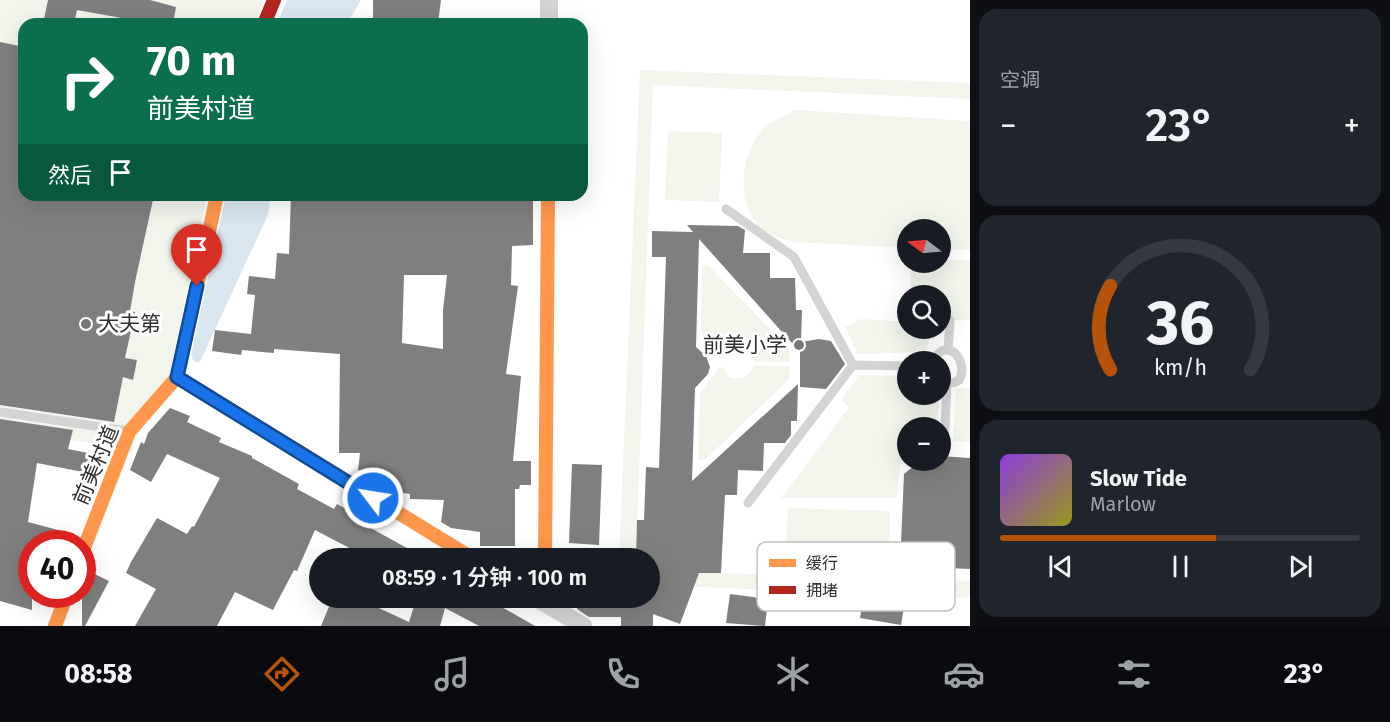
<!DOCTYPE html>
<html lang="zh">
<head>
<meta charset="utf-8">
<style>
  body { margin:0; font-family:"Fira Sans","Noto Sans SC",sans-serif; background:#20242c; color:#f1f3f6; height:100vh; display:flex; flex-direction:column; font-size:22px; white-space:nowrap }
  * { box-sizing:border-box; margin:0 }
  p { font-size:20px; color:#9ea1a6 }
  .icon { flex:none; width:33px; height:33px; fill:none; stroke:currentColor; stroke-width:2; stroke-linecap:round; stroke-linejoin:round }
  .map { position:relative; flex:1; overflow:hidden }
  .side { display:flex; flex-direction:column; gap:9px; padding:9px; background:#0d0f14; width:420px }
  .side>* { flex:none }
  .hud { position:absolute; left:18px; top:18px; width:570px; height:183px; border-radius:18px; box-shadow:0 6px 24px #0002; background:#0b6e4f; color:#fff; overflow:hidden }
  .needle { width:39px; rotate:286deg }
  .controls { position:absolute; left:897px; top:219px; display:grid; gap:12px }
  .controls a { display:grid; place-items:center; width:54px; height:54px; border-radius:50%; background:#171b24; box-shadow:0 6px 24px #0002; font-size:30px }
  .speed { position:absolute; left:18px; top:530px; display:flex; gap:12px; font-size:30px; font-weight:700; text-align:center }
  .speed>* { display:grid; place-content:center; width:78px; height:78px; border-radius:50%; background:#171b24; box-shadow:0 6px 24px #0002; line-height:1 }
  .speed .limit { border:9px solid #d22; background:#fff; color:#111 }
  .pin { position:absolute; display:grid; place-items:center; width:51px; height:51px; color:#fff; margin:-62px -26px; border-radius:50% 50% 50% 0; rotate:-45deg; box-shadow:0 0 6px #0007 }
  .pin .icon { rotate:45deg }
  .me { position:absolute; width:66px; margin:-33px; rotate:301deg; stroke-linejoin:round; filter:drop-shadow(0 0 4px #0008) }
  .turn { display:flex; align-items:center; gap:21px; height:126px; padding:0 30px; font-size:27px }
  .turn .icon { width:78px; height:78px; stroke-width:2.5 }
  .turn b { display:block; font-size:42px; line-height:51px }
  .then { display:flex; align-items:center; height:57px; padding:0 30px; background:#0003; gap:12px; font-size:22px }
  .big { font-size:45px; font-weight:600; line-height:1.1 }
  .side .tile { flex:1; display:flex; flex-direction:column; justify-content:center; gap:9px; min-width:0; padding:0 21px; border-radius:18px; background:#20242c }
  .side .dial { align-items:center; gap:0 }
  .dial svg { height:156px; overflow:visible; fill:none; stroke:#363941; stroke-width:7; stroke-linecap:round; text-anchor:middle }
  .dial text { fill:#f1f3f6; stroke:none }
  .song { display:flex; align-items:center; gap:18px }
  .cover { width:72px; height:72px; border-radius:9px; background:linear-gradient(135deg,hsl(270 70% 55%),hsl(60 70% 35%)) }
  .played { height:6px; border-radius:3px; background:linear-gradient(90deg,#b45309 60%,#363941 60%) }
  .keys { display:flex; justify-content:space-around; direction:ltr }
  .heat { display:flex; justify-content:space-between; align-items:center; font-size:33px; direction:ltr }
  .trip { position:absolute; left:309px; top:548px; width:351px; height:60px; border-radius:30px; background:#171b24; box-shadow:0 6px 24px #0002; font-weight:600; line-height:60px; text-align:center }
  .menu { display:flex; height:96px; justify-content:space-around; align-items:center; background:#090b0e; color:#9ea1a6 }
  .menu .icon { width:42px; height:42px }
  .menu .on { color:#b45309 }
  .menu b { font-size:27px; color:#f1f3f6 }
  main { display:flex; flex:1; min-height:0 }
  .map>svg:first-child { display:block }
  .green { fill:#f1f5ec }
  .water { fill:#dae7f1 }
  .building { fill:#7f7f7f; fill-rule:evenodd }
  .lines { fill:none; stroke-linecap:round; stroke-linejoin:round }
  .lane { stroke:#d4d4d4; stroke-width:9 }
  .street { stroke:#d4d4d4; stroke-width:18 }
  .slow { stroke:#ff974d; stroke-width:14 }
  .jam { stroke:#b3261e; stroke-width:14 }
  .route-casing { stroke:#114b97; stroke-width:15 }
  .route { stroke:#1a73e8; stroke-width:10 }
  .poi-dot { fill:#787878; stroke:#fff; stroke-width:2 }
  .labels { text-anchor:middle; stroke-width:6; stroke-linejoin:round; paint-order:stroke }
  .poi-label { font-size:21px; fill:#2f2f2f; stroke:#fff; text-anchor:start }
  .street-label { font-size:21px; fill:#2f2f2f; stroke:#fff }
  .key { fill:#fff; stroke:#c1c1c1; stroke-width:1.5 }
  .key-label { font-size:16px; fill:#2f2f2f }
</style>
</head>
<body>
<main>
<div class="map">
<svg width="970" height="626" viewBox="0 0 970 626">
  <rect width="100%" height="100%" fill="#fff"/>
  <path class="green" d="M0,0H263L254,24H24V195H207L170,374L108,446L0,428Z
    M640,70L970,83V99L653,85L636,558H619Z
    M796,110L970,121V250H941L940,230H908L907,248L793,242C782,239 769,236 760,227C736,204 740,155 761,132C770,121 783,116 796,110Z
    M668,131L722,133L719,202L665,200Z
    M941,260H970V320H941L940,296H910L911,263L940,262Z
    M702,265H708L789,349L790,362L754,361C747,350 739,344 727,351L724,359L719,358L701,332Z
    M861,319L907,322L908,328L932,329L926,352L858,354L845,327Z
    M755,366H790L789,379L705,460H698L700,393L719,368L724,367L727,376C739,382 747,377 755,366Z
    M859,375L907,376L908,394L940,395L937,427L908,428L907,460L900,466L897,498H781L849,407L841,400Z
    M970,388V442L953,441L956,389Z
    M788,508L890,511L888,579L970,581V598L650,585V571L784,575Z"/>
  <path class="water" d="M287,0H361L347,24H277Z
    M226,195H271L268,215L200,362H194L191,355Z"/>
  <path class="building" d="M48,0H150L176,7L173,24H155L77,10L74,24H43Z
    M373,0H441L438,24H373Z
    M0,42L24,47V195H154L135,282L130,311L135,312L125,358L137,360L133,380L123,377L114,422L0,405Z
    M291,195H533V245L512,246L511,285L518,286L506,374L521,376L513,461H531V485H520L519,489H515V546H480V532L451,528L441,522L444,500L410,499V494L391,491L358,470L360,453H339L340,354L274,349V353L242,350L241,355L212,351L215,330L251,334L255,295L247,294L249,276L275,279L277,253L289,254ZM404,275H447L443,310V349L402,343Z
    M687,225L738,226L745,230L743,253H770V278H795L796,310H802L801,342L819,339L831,341L845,364L826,389L800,387V352L699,239L696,347L706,356L710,367L708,374L695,388L692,481L798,384L797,421H791V435L785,443H764L763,471L738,470L737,495H725L721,573H699L680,624L653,614V626H621V617H589L577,609V597H650V558H636L637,520H644L646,467L659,468L666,257H652V231L693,232Z
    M170,408L190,416L187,422L221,438L219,442L252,456V458L299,484L297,489L334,509L337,504L369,522L367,526L425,558H354L357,552L315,530L297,571L294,570L273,610L235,592L217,626H135L156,589L126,573L131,562L157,518L187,534L192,526L194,527L220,478L167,454L151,482L130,470L141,442L144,444L148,433Z
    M0,419L73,430L68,449L93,454L88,473L37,463L28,522L73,534L70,543H32V610L0,601Z
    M940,456L970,458V569L900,566L904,474L921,460H940Z
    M572,464L602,465L599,545L569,543Z
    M82,568L109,581L85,626H82Z
    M730,594L768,599L765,626L726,623Z
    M864,595L905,601L901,625L860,618Z
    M333,597H372L368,603L409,622L415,603L420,604L424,597H505L500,606L535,626H479L445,608L440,626H321Z"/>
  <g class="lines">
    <path class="lane" d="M726,209L794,257L853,365
      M948,350L950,320
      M933,362C947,332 970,364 959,380C953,384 947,384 940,381
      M853,365L908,366
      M0,412L128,431
      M944,449L947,383
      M748,503L853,365"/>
    <path class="street" d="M549,24V0
      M535,597L583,626"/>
    <path class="slow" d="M177,377L472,558
      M82,553L129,432L177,377L217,195
      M545,558L548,195
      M55,626L67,594"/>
    <path class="jam" d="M264,24L274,0"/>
  </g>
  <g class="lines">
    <g class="route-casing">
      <path id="route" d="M197,286L177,377L373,498"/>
    </g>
    <use href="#route" class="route"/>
  </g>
  <g class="poi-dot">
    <circle cx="86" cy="324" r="6"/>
    <circle cx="799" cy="345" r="6"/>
  </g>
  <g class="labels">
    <g class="poi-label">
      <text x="98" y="331">大夫第</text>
      <text x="787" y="352" text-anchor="end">前美小学</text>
    </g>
    <g class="street-label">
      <text transform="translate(96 465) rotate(-67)" y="7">前美村道</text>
    </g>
  </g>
  <rect x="757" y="542" width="198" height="69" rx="9" class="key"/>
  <rect x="769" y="559" width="27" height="8" fill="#ff974d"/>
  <rect x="769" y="586" width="27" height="8" fill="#b3261e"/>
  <g class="key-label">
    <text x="806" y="569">缓行</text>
    <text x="806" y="596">拥堵</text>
  </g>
</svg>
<div class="controls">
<a><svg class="needle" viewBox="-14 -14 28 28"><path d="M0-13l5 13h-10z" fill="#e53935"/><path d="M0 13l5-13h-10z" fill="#9ea1a6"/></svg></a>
<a><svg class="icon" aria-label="search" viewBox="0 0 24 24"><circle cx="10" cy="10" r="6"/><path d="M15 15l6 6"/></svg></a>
<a>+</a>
<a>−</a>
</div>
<div class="speed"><div class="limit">40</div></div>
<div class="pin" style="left:197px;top:286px;background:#d93025"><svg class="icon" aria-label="arrive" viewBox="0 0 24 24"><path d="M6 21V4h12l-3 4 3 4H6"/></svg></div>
<svg class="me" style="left:373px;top:498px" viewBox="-20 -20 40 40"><circle r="17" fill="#1a73e8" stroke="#fff" stroke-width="3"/><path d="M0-11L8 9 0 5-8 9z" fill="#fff"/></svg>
<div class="trip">08:59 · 1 分钟 · 100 m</div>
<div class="hud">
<div class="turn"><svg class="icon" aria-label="right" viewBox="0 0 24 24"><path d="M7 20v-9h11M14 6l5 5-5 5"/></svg><div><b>70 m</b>前美村道</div></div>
<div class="then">然后<svg class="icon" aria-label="arrive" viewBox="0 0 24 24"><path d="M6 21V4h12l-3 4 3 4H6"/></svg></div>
</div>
</div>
<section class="side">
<div class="tile"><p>空调</p>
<div class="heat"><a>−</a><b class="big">23°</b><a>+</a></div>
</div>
<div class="tile dial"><svg viewBox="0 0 100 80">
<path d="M14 69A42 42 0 1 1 86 69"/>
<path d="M14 69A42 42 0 0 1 14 26" stroke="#b45309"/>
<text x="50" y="56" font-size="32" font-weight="700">36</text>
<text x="50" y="72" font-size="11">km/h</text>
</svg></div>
<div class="tile">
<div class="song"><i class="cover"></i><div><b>Slow Tide</b><p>Marlow</p></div></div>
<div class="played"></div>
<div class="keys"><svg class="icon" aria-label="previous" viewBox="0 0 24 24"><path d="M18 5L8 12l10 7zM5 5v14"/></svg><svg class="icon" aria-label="pause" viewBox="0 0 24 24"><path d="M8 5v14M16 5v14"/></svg><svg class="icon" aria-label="next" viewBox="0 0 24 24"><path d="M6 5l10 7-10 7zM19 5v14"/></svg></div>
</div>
</section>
</main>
<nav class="menu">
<b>08:58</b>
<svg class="icon on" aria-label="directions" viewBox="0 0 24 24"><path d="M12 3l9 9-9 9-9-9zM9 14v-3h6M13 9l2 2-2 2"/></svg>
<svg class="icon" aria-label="music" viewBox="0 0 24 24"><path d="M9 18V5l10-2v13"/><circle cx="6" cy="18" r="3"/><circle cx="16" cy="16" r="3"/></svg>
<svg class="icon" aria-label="phone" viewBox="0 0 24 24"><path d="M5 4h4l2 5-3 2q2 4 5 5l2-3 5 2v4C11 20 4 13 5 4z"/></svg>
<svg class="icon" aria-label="climate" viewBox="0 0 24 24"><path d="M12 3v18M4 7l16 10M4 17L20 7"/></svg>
<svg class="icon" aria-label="car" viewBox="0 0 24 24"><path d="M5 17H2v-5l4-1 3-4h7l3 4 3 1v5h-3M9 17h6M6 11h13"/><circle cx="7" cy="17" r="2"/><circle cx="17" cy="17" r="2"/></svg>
<svg class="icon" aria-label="filters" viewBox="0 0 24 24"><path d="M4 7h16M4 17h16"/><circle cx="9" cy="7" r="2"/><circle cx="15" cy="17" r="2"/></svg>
<b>23°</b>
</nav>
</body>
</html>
